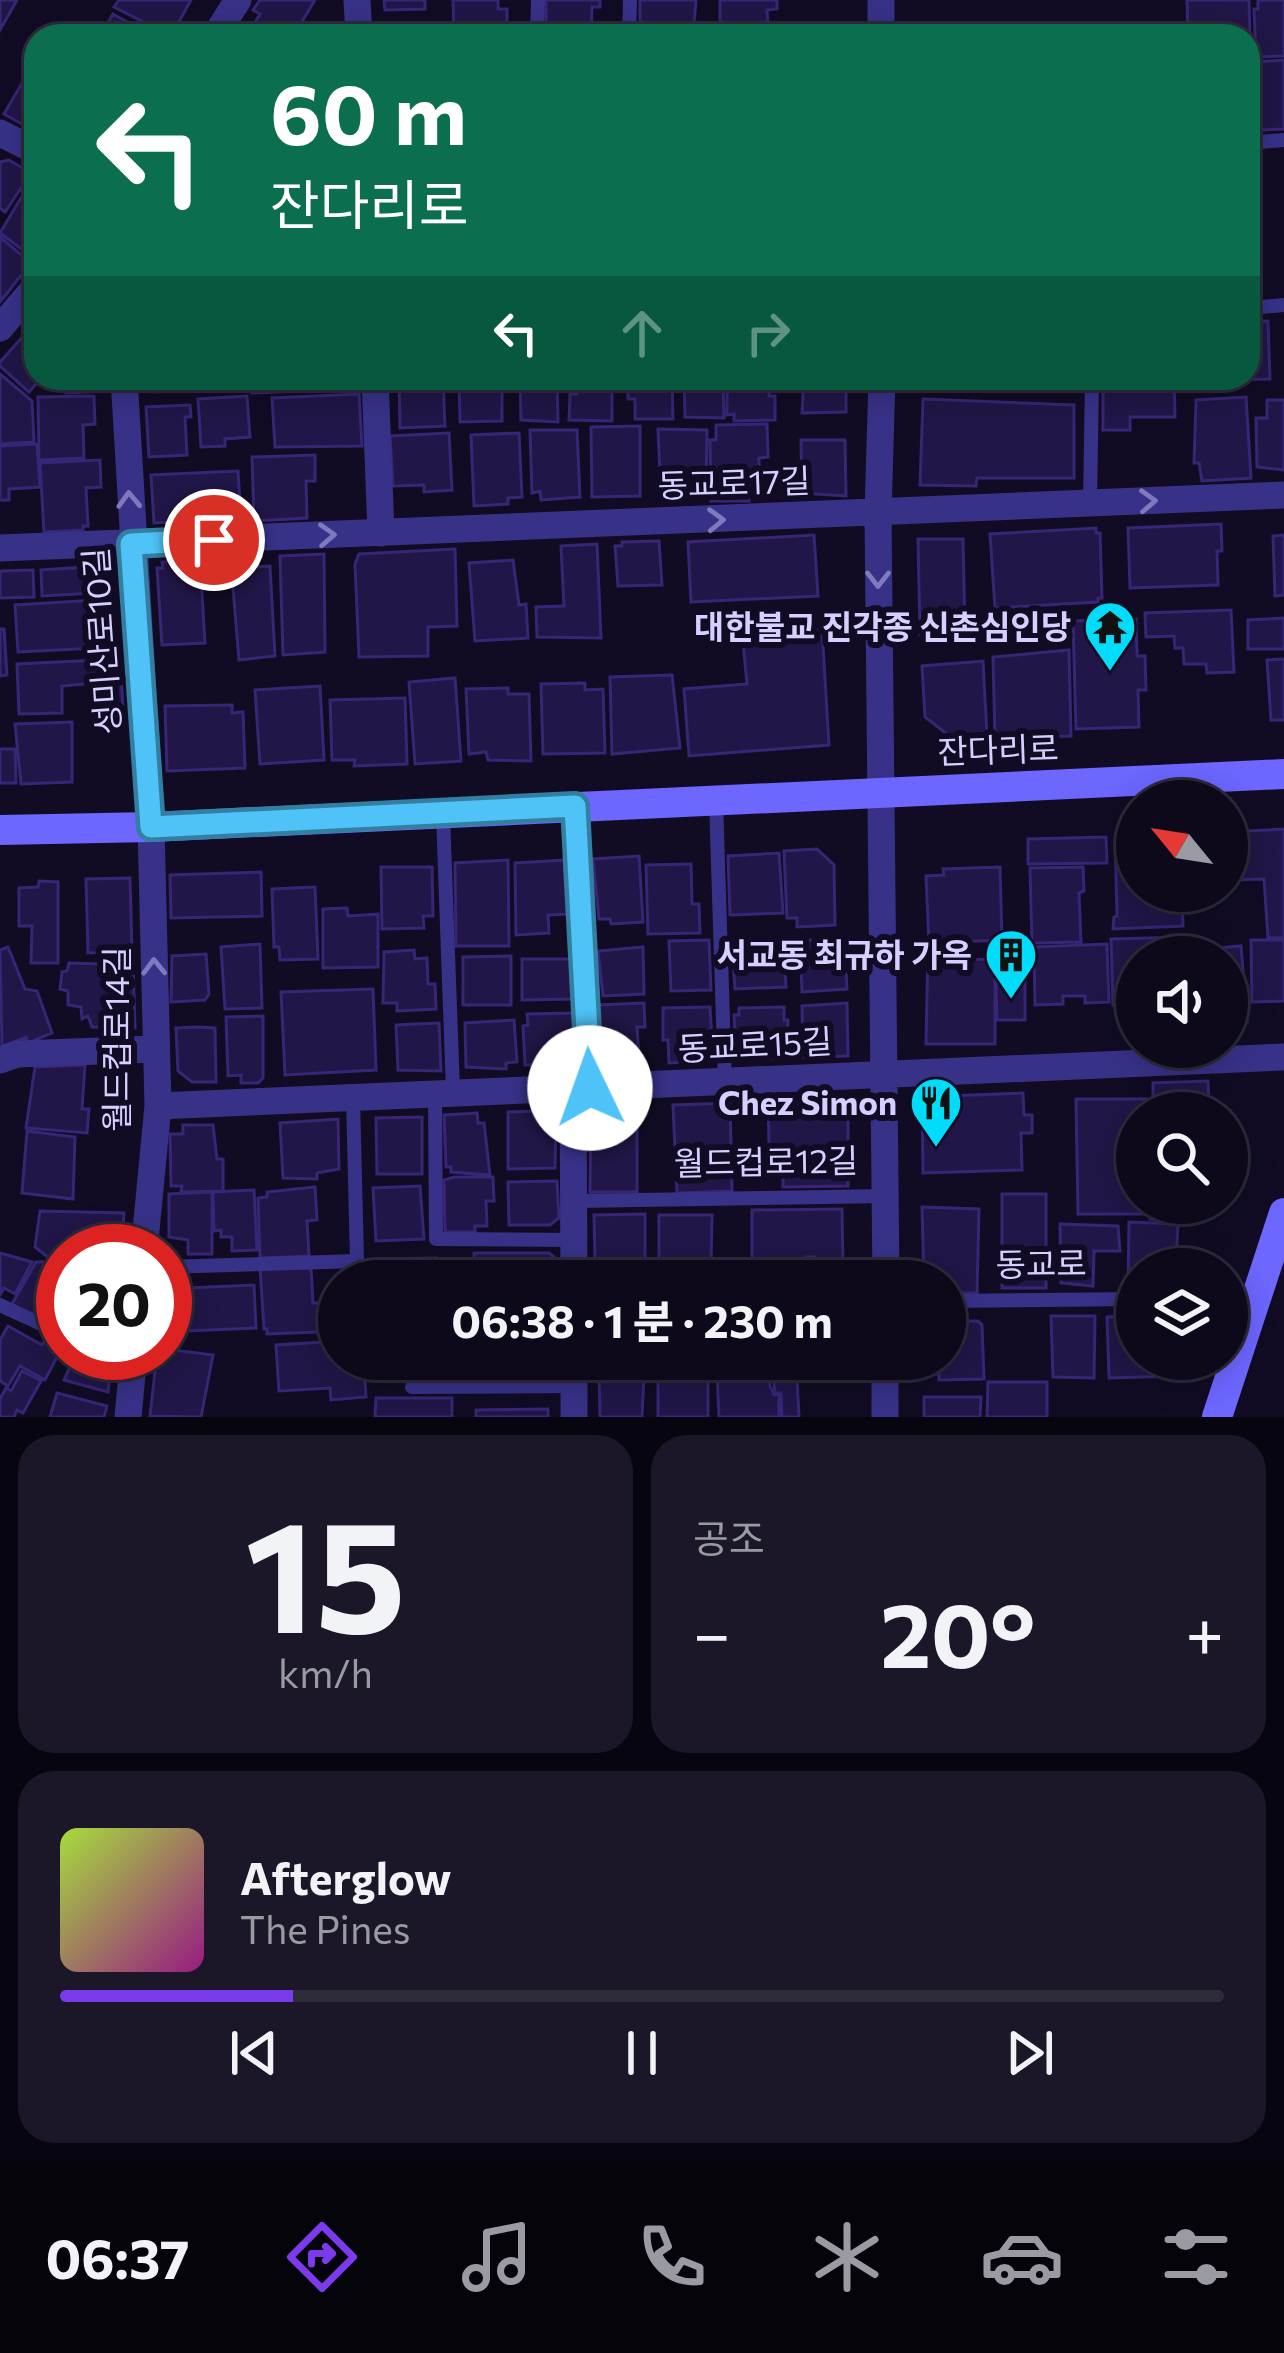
<!DOCTYPE html>
<html lang="ko">
<head>
<meta charset="utf-8">
<style>
  body { margin:0; font-family:Commissioner,"Noto Sans KR",sans-serif; background:#1b1728; color:#f1f3f6; height:100vh; display:flex; flex-direction:column; font-size:45px; white-space:nowrap }
  * { box-sizing:border-box; margin:0 }
  p { font-size:39px; color:#9a9aa3 }
  .icon { flex:none; width:66px; height:66px; fill:none; stroke:currentColor; stroke-width:2; stroke-linecap:round; stroke-linejoin:round }
  .map { position:relative; height:1417px; overflow:hidden }
  .details { display:flex; flex-direction:column; gap:18px; padding:18px; background:#07050f; flex:1 }
  .details>* { flex:none }
  .banner { position:absolute; left:24px; top:24px; width:1236px; height:366px; border-radius:36px; box-shadow:0 6px 30px #0003,0 0 0 3px #2d2a3a; background:#0b6e4f; color:#fff; overflow:hidden }
  .needle { width:78px; rotate:300deg }
  .tools { position:absolute; left:1116px; top:780px; display:grid; gap:24px }
  .tools a { display:grid; place-items:center; width:132px; height:132px; border-radius:50%; background:#0d091b; box-shadow:0 6px 30px #0003,0 0 0 3px #2d2a3a; font-size:60px }
  .speed { position:absolute; left:36px; top:1224px; display:flex; gap:24px; font-size:60px; font-weight:700; text-align:center }
  .speed>* { display:grid; place-content:center; width:156px; height:156px; border-radius:50%; background:#0d091b; box-shadow:0 6px 30px #0003,0 0 0 3px #2d2a3a; line-height:1 }
  .speed .limit { border:18px solid #d22; background:#fff; color:#111 }
  .pin { position:absolute; display:grid; place-items:center; width:102px; height:102px; color:#fff; margin:-51px; border:6px solid #fff; border-radius:50%; box-shadow:0 3px 12px #0007 }
  .me { position:absolute; width:132px; margin:-66px; rotate:357deg; stroke-linejoin:round; filter:drop-shadow(0 0 9px #0008) }
  .turn { display:flex; align-items:center; gap:42px; height:252px; padding:0 48px; font-size:54px }
  .turn .icon { width:156px; height:156px; stroke-width:2.5 }
  .turn b { display:block; font-size:84px; line-height:102px }
  .lanes { display:flex; align-items:center; height:114px; padding:0 48px; background:#0003; justify-content:center; gap:60px; direction:ltr }
  .lanes .off { opacity:.35 }
  .big { font-size:90px; font-weight:700; line-height:1.1 }
  .details .widget { flex:1; display:flex; flex-direction:column; justify-content:center; gap:18px; min-width:0; padding:0 42px; border-radius:36px; background:#1b1728 }
  .details .dial { align-items:center; gap:0 }
  .dial b { font-size:156px; line-height:1 }
  .song { display:flex; align-items:center; gap:36px }
  .cover { width:144px; height:144px; border-radius:18px; background:linear-gradient(135deg,hsl(80 70% 55%),hsl(310 70% 35%)) }
  .played { height:12px; border-radius:6px; background:linear-gradient(90deg,#7c3aed 20%,#2d2a3a 20%) }
  .keys { display:flex; justify-content:space-around; direction:ltr }
  .heat { display:flex; justify-content:space-between; align-items:center; font-size:66px; direction:ltr }
  .details .tiles { flex:1; display:grid; gap:18px; grid-template-columns:1fr 1fr }
  .widget:last-child { grid-column:span 2 }
  .trip { position:absolute; left:318px; top:1260px; width:648px; height:120px; border-radius:60px; background:#0d091b; box-shadow:0 6px 30px #0003,0 0 0 3px #2d2a3a; font-weight:700; line-height:120px; text-align:center }
  .tab-bar { display:flex; height:192px; justify-content:space-around; align-items:center; background:#05040b; color:#9a9aa3 }
  .tab-bar .icon { width:84px; height:84px }
  .tab-bar .selected { color:#7c3aed }
  .tab-bar b { font-size:54px; color:#f1f3f6 }
  .map>svg:first-child { display:block }
  .building { fill:#211647; stroke:#372676; stroke-width:3 }
  .lines { fill:none; stroke-linecap:round; stroke-linejoin:round }
  .lane { stroke:#373288; stroke-width:14 }
  .street { stroke:#373288; stroke-width:27 }
  .secondary { stroke:#6d66ff; stroke-width:30 }
  .oneway { stroke:#7f79be }
  .route-casing { stroke:#337fa1; stroke-width:30 }
  .route { stroke:#4fc3f7; stroke-width:21 }
  .labels { text-anchor:middle; stroke-width:12; stroke-linejoin:round; paint-order:stroke }
  .street-label { font-size:33px; fill:#d6cfff; stroke:#110c24 }
  .poi-label { font-size:33px; font-weight:bold; fill:#d6cfff; stroke:#110c24; text-anchor:end }
</style>
</head>
<body>
<div class="map">
<svg width="1284" height="1417" viewBox="0 0 1284 1417">
  <rect width="100%" height="100%" fill="#110c24"/>
  <path class="building" d="M0,0H17L0,30Z
    M119,0H191L171,36L114,7Z
    M260,0H315L300,25L297,23L287,32L272,23L265,34L253,26L260,14L253,10Z
    M384,0H425V9L385,10Z
    M453,0H498V9H507V36H454Z
    M546,0H600V7H592L591,36H546Z
    M640,0H696L693,36H640Z
    M720,0H777V9L767,10L769,36H720Z
    M1187,0H1249L1250,38L1188,36Z
    M1258,0H1284V56L1256,57L1254,9H1258Z
    M113,14L152,36H100Z
    M442,27L443,36H379V30Z
    M36,59V132L4,114Z
    M1284,60V129L1261,130L1256,62Z
    M9,160L31,173L5,212L0,208V162Z
    M36,173V260L0,233Z
    M0,237L31,263L0,302Z
    M1268,321L1270,379L1186,380L1248,378V322Z
    M34,324L36,378H41L29,392L0,366V362Z
    M0,374L32,401L34,442L0,444Z
    M70,378H103L104,391L66,393L65,380Z
    M152,378H249L250,388L153,392Z
    M252,378H311L312,386H300L301,391L252,393Z
    M399,378H443L445,426L400,428Z
    M459,378H502V421L460,422Z
    M520,378H557L558,422L521,420Z
    M577,378H612V421L569,420L570,394H577Z
    M627,378H672L673,419H635V399H628Z
    M684,378H723L724,418L685,417Z
    M727,378H769V396H775V420L734,421V414L727,415Z
    M804,378H846V412L802,413Z
    M919,378H1003L1004,385L919,388Z
    M1103,378H1174L1175,417H1130V430H1103Z
    M359,394L362,446L275,447L272,398Z
    M94,396L95,424L83,425L84,458L39,460L38,397Z
    M247,396L250,437L225,439V446L201,447L198,399Z
    M1246,397L1251,478L1202,481L1199,463H1194L1196,400Z
    M923,399L1074,405V478H977L976,486L920,485Z
    M1267,400H1284V470L1257,467L1256,418H1267Z
    M190,405L191,417H185L187,455L149,457L146,407Z
    M767,424L768,457L759,458V486H748L749,501H711L710,440H716V425Z
    M640,426V496L592,497L591,427Z
    M658,429L707,430L706,496L661,497Z
    M530,430H577L580,497L541,500L540,491L532,493Z
    M449,433L452,490L424,492V485L393,486L390,436Z
    M519,433L522,497L508,498V504L474,506L471,435Z
    M801,440H845L846,496L802,493Z
    M37,444L40,487L9,489V500H0V446Z
    M315,455V481H306L307,518L254,521L252,457Z
    M100,460L101,487L86,488L88,526H83V530L44,532L40,463Z
    M238,471L241,518L154,523L151,475Z
    M1221,524L1222,551H1217L1218,585L1130,588L1128,528Z
    M1096,528V533H1100L1102,598H1098V602L995,608L990,534Z
    M814,535L818,596L691,602L688,542Z
    M1284,535V595L1275,596L1273,536Z
    M918,539H963L965,633L920,635Z
    M659,541L662,585L618,586L615,546H622V542Z
    M597,544L601,638L537,637L536,607L564,606L561,546Z
    M455,549L457,626L428,627V656L359,657L355,564L359,554Z
    M324,554L325,652L283,655L280,556Z
    M200,559L205,643L162,645L157,568H163L162,562Z
    M513,560L519,605L526,604L528,638L475,641L469,563Z
    M270,566L275,656L239,660L232,576L245,575V567Z
    M87,567L108,569L109,592L42,596L41,570Z
    M33,570L34,597L0,598V571Z
    M113,599L116,647L18,652L15,605Z
    M1231,610L1234,672L1207,673L1206,664H1184L1183,648H1175L1174,636L1146,637L1145,613Z
    M1284,618V649H1248V620Z
    M1136,619L1137,656H1145L1146,690H1138L1139,727L1076,729L1073,621Z
    M0,629H4L7,675L0,676Z
    M822,629L829,745L689,756L684,689L747,684L742,631Z
    M1069,650L1071,736L995,738L993,657Z
    M120,659L123,708H95L94,683L62,686V713L19,714L17,664Z
    M1284,659V720H1271L1267,660Z
    M983,661L987,736L952,738L925,717L922,666Z
    M672,675L680,748L612,754L610,677Z
    M455,678L461,761L415,764L409,682Z
    M585,683V690L603,689L605,753L543,754L541,684Z
    M320,686L324,760L260,764L255,690Z
    M508,688V694H529L531,761L488,760L486,752L469,754L466,689Z
    M405,698L407,764L354,766L355,760H332L330,700Z
    M232,705V713L243,712L245,768L167,771L165,706Z
    M72,722V782L21,784L15,724Z
    M0,749H15L16,783H0Z
    M1284,829V938H1268L1264,879L1227,880V832Z
    M1106,837L1107,863L1028,864V839Z
    M1115,839H1137V891H1158V895L1182,894L1183,926L1113,929L1114,917L1117,916Z
    M817,849L834,865L835,925L797,927V918H787L784,851Z
    M779,853L783,913L730,915L728,856Z
    M639,856L643,922L611,924L610,919H599L593,859Z
    M508,860L509,946H456L455,863Z
    M564,860L567,914L548,915L549,933L516,935L515,863Z
    M691,864L692,904H699L700,933L648,934L646,865Z
    M381,867H432L433,916H423L424,928L382,929Z
    M1000,867L1002,940L929,943L926,876L944,875L943,869Z
    M1083,867L1084,891L1079,893L1081,942L1032,943L1030,868Z
    M261,872L262,916L171,918L170,875Z
    M130,878L132,951L88,953L86,879Z
    M39,881L58,882V963H31L32,926H19V888L38,887Z
    M315,887L318,959L280,960L279,947H274L272,889Z
    M347,908L348,916L378,914V967L323,968V909Z
    M1186,937L1187,957H1137V1004L1113,1005L1111,939Z
    M844,938L847,989L802,992L800,941Z
    M709,940L711,990L671,991L669,941Z
    M783,940L786,987L735,989L732,943Z
    M1251,940H1284V1001L1252,1002Z
    M260,944L262,1008L225,1009L221,947Z
    M1107,944L1109,1002L1085,1003V996H1063V1004L1035,1005L1034,947Z
    M928,946L952,960L995,959V1044H926Z
    M1241,946L1247,1022L1227,1023V957H1195V950Z
    M8,947L25,989L37,991L52,1033L28,1043L26,1037L2,1047L0,950Z
    M643,947L644,994L603,996L598,951Z
    M414,950L415,959L427,958L428,984H435L436,1009L397,1011V1003H383L384,952Z
    M206,954L209,994L205,1000L171,1002L172,956Z
    M511,956V1005H463V957Z
    M522,959H573V999L522,1000Z
    M69,963L133,965L135,1028L92,1027L88,1016L82,1019L81,1007L68,1005V991L60,989L62,972L67,971Z
    M1025,981V1020H997L996,982Z
    M373,989L376,1070L285,1075L281,992Z
    M644,1003L645,1027H637L639,1057H631L632,1066L595,1068L597,1005Z
    M847,1003L848,1056L803,1057L802,1006Z
    M710,1007L713,1060L669,1063L668,1040H663V1008Z
    M784,1007V1020H788L786,1058L736,1060L734,1015H739V1008Z
    M574,1013L576,1064L525,1065L523,1026L528,1025L527,1014Z
    M263,1016V1078L258,1083H241V1075L228,1076L226,1017Z
    M514,1020L517,1062L506,1063V1069L466,1067L465,1023Z
    M439,1023L441,1071L398,1070L396,1025Z
    M197,1027L215,1028L216,1082H192L178,1071L176,1028Z
    M85,1065L82,1109H89L87,1133L26,1128L35,1067Z
    M1208,1081L1209,1108L1217,1107V1113H1153V1083Z
    M1023,1093L1024,1115H1032V1133H1021L1022,1170L923,1173L922,1097Z
    M848,1097V1186L783,1187V1144H769L768,1099Z
    M1076,1099H1146V1113H1137V1203H1145V1214H1078Z
    M730,1103L732,1191L677,1193L673,1105Z
    M608,1106L637,1107V1192H590L591,1119L597,1111L608,1110Z
    M540,1111L556,1126L555,1168L508,1169V1112Z
    M477,1113L478,1123H484L490,1175L451,1172V1167H446L444,1115Z
    M422,1117V1174H377L376,1118Z
    M338,1119L339,1169L317,1173V1179L283,1178L280,1123Z
    M183,1125H213L217,1159H223V1191L181,1192L182,1186H171L170,1134H183Z
    M27,1131L75,1137L73,1199L22,1193Z
    M454,1177H493L494,1201H486L487,1226H475V1232H445L444,1180Z
    M557,1181L559,1218L550,1225H509L508,1182Z
    M420,1186L424,1239L376,1241L373,1188Z
    M315,1187L317,1220L307,1221L309,1256L260,1258L258,1198L267,1197V1192Z
    M254,1190L257,1250L232,1251V1237H221V1230L214,1231L213,1192Z
    M212,1192V1254H188V1240L169,1237V1194Z
    M1002,1194H1046V1288H1002Z
    M1150,1203H1196V1220L1150,1219Z
    M922,1207L979,1209L977,1293H945V1281H924Z
    M842,1209L843,1267H816L815,1257H806L807,1268L752,1269V1210Z
    M40,1211L124,1213L121,1251H63V1260L49,1258L35,1247Z
    M645,1214V1261H595L594,1215Z
    M659,1215H712L711,1261H659Z
    M1129,1222L1178,1224L1176,1261H1172V1269H1137V1290H1128Z
    M1060,1224L1118,1226L1120,1251H1094L1093,1286L1061,1283Z
    M0,1253L32,1262L15,1294L4,1288L0,1295Z
    M474,1253H549L554,1257L553,1281H474Z
    M436,1258L437,1281H380L379,1259Z
    M36,1262H48L63,1270V1281L41,1320L12,1304Z
    M260,1267L311,1268L313,1303H319V1332L267,1334V1329H264Z
    M254,1285L256,1328L165,1332V1289Z
    M1051,1316H1095L1094,1378L1053,1377Z
    M1137,1316V1359H1183L1177,1376L1109,1378L1107,1317Z
    M945,1321H978L982,1325L984,1379L939,1380V1374H926L923,1359H945Z
    M8,1326L42,1345L45,1340L61,1349L45,1380L20,1366L8,1386L0,1381V1340Z
    M339,1341V1359H361L364,1364L366,1397L331,1400L330,1388L279,1391L276,1345Z
    M165,1349L213,1355L201,1417L150,1416L157,1353H165Z
    M76,1353L111,1362L108,1392L64,1380Z
    M439,1359H486V1367L439,1371Z
    M498,1359H551V1362L529,1365L530,1373L498,1377Z
    M769,1369L770,1386L774,1395L779,1394V1417H719L717,1373Z
    M22,1371L41,1381L23,1413L17,1410L14,1417H0V1399L6,1388L11,1391Z
    M658,1372L708,1373V1417H658Z
    M599,1374H644L642,1417H600Z
    M773,1374L797,1378L799,1417H782L781,1393H775Z
    M988,1382H1047V1417H987Z
    M57,1393L107,1406L104,1417H50Z
    M924,1397H981L980,1417H924Z
    M376,1398H452V1417H375Z
    M548,1409V1417H476V1410Z"/>
  <g class="lines">
    <path class="lane" d="M537,36L538,0
      M629,36L630,0
      M1248,143L1284,140
      M1261,307L1284,305
      M1090,504L1092,378
      M716,801L725,1083
      M575,806L589,1088
      M443,815L453,1091
      M435,1094L436,1239L574,1240
      M574,1201L887,1196
      M165,1267L357,1261L353,1097
      M1227,1298L1255,1297
      M945,1301L1137,1299
      M0,1305L63,1334
      M574,1363L736,1359
      M412,1387L574,1386"/>
    <path class="street" d="M357,0L359,36
      M881,0V36
      M215,36L238,0
      M0,133L36,151
      M0,328L36,286
      M124,378L151,827L158,1106L144,1251
      M375,378L381,533
      M882,378L878,514L886,1281
      M0,548L1284,495
      M0,1060L17,1054L155,1049
      M573,1089L574,1281
      M158,1106L1284,1057
      M885,1359V1417
      M128,1417L134,1353
      M574,1417V1359"/>
    <path class="secondary" d="M0,830L151,827L1284,774
      M1217,1417L1284,1213"/>
  </g>
  <defs><path id="oneway-chevron" d="M-2-3.5L2.5 0L-2 3.5" fill="none" stroke-width="1.6" stroke-linecap="round" stroke-linejoin="round" transform="scale(3)"/></defs>
  <g class="oneway">
    <use href="#oneway-chevron" transform="translate(129 500) rotate(-92)"/>
    <use href="#oneway-chevron" transform="translate(1148 501) rotate(-3)"/>
    <use href="#oneway-chevron" transform="translate(716 520) rotate(-2)"/>
    <use href="#oneway-chevron" transform="translate(327 535) rotate(-3)"/>
    <use href="#oneway-chevron" transform="translate(878 579) rotate(90)"/>
    <use href="#oneway-chevron" transform="translate(154 967) rotate(-91)"/>
  </g>
  <g class="lines">
    <g class="route-casing">
      <path id="route" d="M214,540L131,544L151,827L575,806L590,1088"/>
    </g>
    <use href="#route" class="route"/>
  </g>
  <defs>
    <g id="temple-pin" transform="scale(2.7)"><path d="M0 17L-7.5 6A9.5 9.5 0 1 1 7.5 6Z" fill="#00dcfa" stroke="#110c24"/><path d="M0-6L5-2H3V0L6.5 2.5H4V6H1.5V3h-3V6H-4V2.5H-6.5L-3 0V-2H-5Z" fill="#111"/></g>
    <g id="building-pin" transform="scale(2.7)"><path d="M0 17L-7.5 6A9.5 9.5 0 1 1 7.5 6Z" fill="#00dcfa" stroke="#110c24"/><path d="M-4-6H4V6H1V3H-1V6H-4ZM-2.5-4.3h1.7v1.8h-1.7ZM.8-4.3h1.7v1.8H.8ZM-2.5-1h1.7V.8h-1.7ZM.8-1h1.7V.8H.8Z" fill="#111"/></g>
    <g id="restaurant-pin" transform="scale(2.7)"><path d="M0 17L-7.5 6A9.5 9.5 0 1 1 7.5 6Z" fill="#00dcfa" stroke="#110c24"/><path d="M-5-6h1v4h1v-4h1v4h1v-4h1v5L-1.5 .5V6h-2V.5L-5-1ZM5-6V6H3V1.5H1.5Q1.5-4 5-6Z" fill="#111"/></g>
  </defs>
  <g fill-rule="evenodd">
    <use href="#temple-pin" x="1110" y="627"/>
    <use href="#building-pin" x="1011" y="955"/>
    <use href="#restaurant-pin" x="936" y="1103"/>
  </g>
  <g class="labels">
    <g class="street-label">
      <text transform="translate(734 483) rotate(-2)" y="12">동교로17길</text>
      <text transform="translate(102 641) rotate(-94)" y="12">성미산로10길</text>
      <text transform="translate(998 750) rotate(-2)" y="12">잔다리로</text>
      <text transform="translate(117 1039) rotate(-90)" y="12">월드컵로14길</text>
      <text transform="translate(755 1045) rotate(-3)" y="12">동교로15길</text>
      <text transform="translate(766 1162) rotate(-1)" y="12">월드컵로12길</text>
      <text transform="translate(1041 1264) rotate(-1)" y="12">동교로</text>
    </g>
    <g class="poi-label">
      <text x="1071" y="639">대한불교 진각종 신촌심인당</text>
      <text x="972" y="967">서교동 최규하 가옥</text>
      <text x="897" y="1115">Chez Simon</text>
    </g>
  </g>
</svg>
<div class="tools">
<a><svg class="needle" viewBox="-14 -14 28 28"><path d="M0-13l5 13h-10z" fill="#e53935"/><path d="M0 13l5-13h-10z" fill="#9a9aa3"/></svg></a>
<a><svg class="icon" aria-label="sound" viewBox="0 0 24 24"><path d="M4 9h4l5-4v14l-5-4H4zM17 9q2 3 0 6"/></svg></a>
<a><svg class="icon" aria-label="search" viewBox="0 0 24 24"><circle cx="10" cy="10" r="6"/><path d="M15 15l6 6"/></svg></a>
<a><svg class="icon" aria-label="layers" viewBox="0 0 24 24"><path d="M12 4l9 5-9 5-9-5zM3 14l9 5 9-5"/></svg></a>
</div>
<div class="speed"><div class="limit">20</div></div>
<div class="pin" style="left:214px;top:540px;background:#d93025"><svg class="icon" aria-label="arrive" viewBox="0 0 24 24"><path d="M6 21V4h12l-3 4 3 4H6"/></svg></div>
<svg class="me" style="left:590px;top:1088px" viewBox="-20 -20 40 40"><circle r="19" fill="#fff"/><path d="M0-13L10 11 0 6-10 11z" fill="#4fc3f7"/></svg>
<div class="trip">06:38 · 1 분 · 230 m</div>
<div class="banner">
<div class="turn"><svg class="icon" aria-label="left" viewBox="0 0 24 24"><path d="M17 20v-9H6M10 6l-5 5 5 5"/></svg><div><b>60 m</b>잔다리로</div></div>
<div class="lanes"><svg class="icon" aria-label="left" viewBox="0 0 24 24"><path d="M17 20v-9H6M10 6l-5 5 5 5"/></svg><svg class="icon off" aria-label="ahead" viewBox="0 0 24 24"><path d="M12 20V5M6 11l6-6 6 6"/></svg><svg class="icon off" aria-label="right" viewBox="0 0 24 24"><path d="M7 20v-9h11M14 6l5 5-5 5"/></svg></div>
</div>
</div>
<section class="details">
<div class="tiles">
<div class="widget dial"><b>15</b><p>km/h</p></div>
<div class="widget"><p>공조</p>
<div class="heat"><a>−</a><b class="big">20°</b><a>+</a></div>
</div>
<div class="widget">
<div class="song"><i class="cover"></i><div><b>Afterglow</b><p>The Pines</p></div></div>
<div class="played"></div>
<div class="keys"><svg class="icon" aria-label="previous" viewBox="0 0 24 24"><path d="M18 5L8 12l10 7zM5 5v14"/></svg><svg class="icon" aria-label="pause" viewBox="0 0 24 24"><path d="M8 5v14M16 5v14"/></svg><svg class="icon" aria-label="next" viewBox="0 0 24 24"><path d="M6 5l10 7-10 7zM19 5v14"/></svg></div>
</div>
</div>
</section>
<nav class="tab-bar">
<b>06:37</b>
<svg class="icon selected" aria-label="directions" viewBox="0 0 24 24"><path d="M12 3l9 9-9 9-9-9zM9 14v-3h6M13 9l2 2-2 2"/></svg>
<svg class="icon" aria-label="music" viewBox="0 0 24 24"><path d="M9 18V5l10-2v13"/><circle cx="6" cy="18" r="3"/><circle cx="16" cy="16" r="3"/></svg>
<svg class="icon" aria-label="phone" viewBox="0 0 24 24"><path d="M5 4h4l2 5-3 2q2 4 5 5l2-3 5 2v4C11 20 4 13 5 4z"/></svg>
<svg class="icon" aria-label="climate" viewBox="0 0 24 24"><path d="M12 3v18M4 7l16 10M4 17L20 7"/></svg>
<svg class="icon" aria-label="car" viewBox="0 0 24 24"><path d="M5 17H2v-5l4-1 3-4h7l3 4 3 1v5h-3M9 17h6M6 11h13"/><circle cx="7" cy="17" r="2"/><circle cx="17" cy="17" r="2"/></svg>
<svg class="icon" aria-label="filters" viewBox="0 0 24 24"><path d="M4 7h16M4 17h16"/><circle cx="9" cy="7" r="2"/><circle cx="15" cy="17" r="2"/></svg>
</nav>
</body>
</html>
